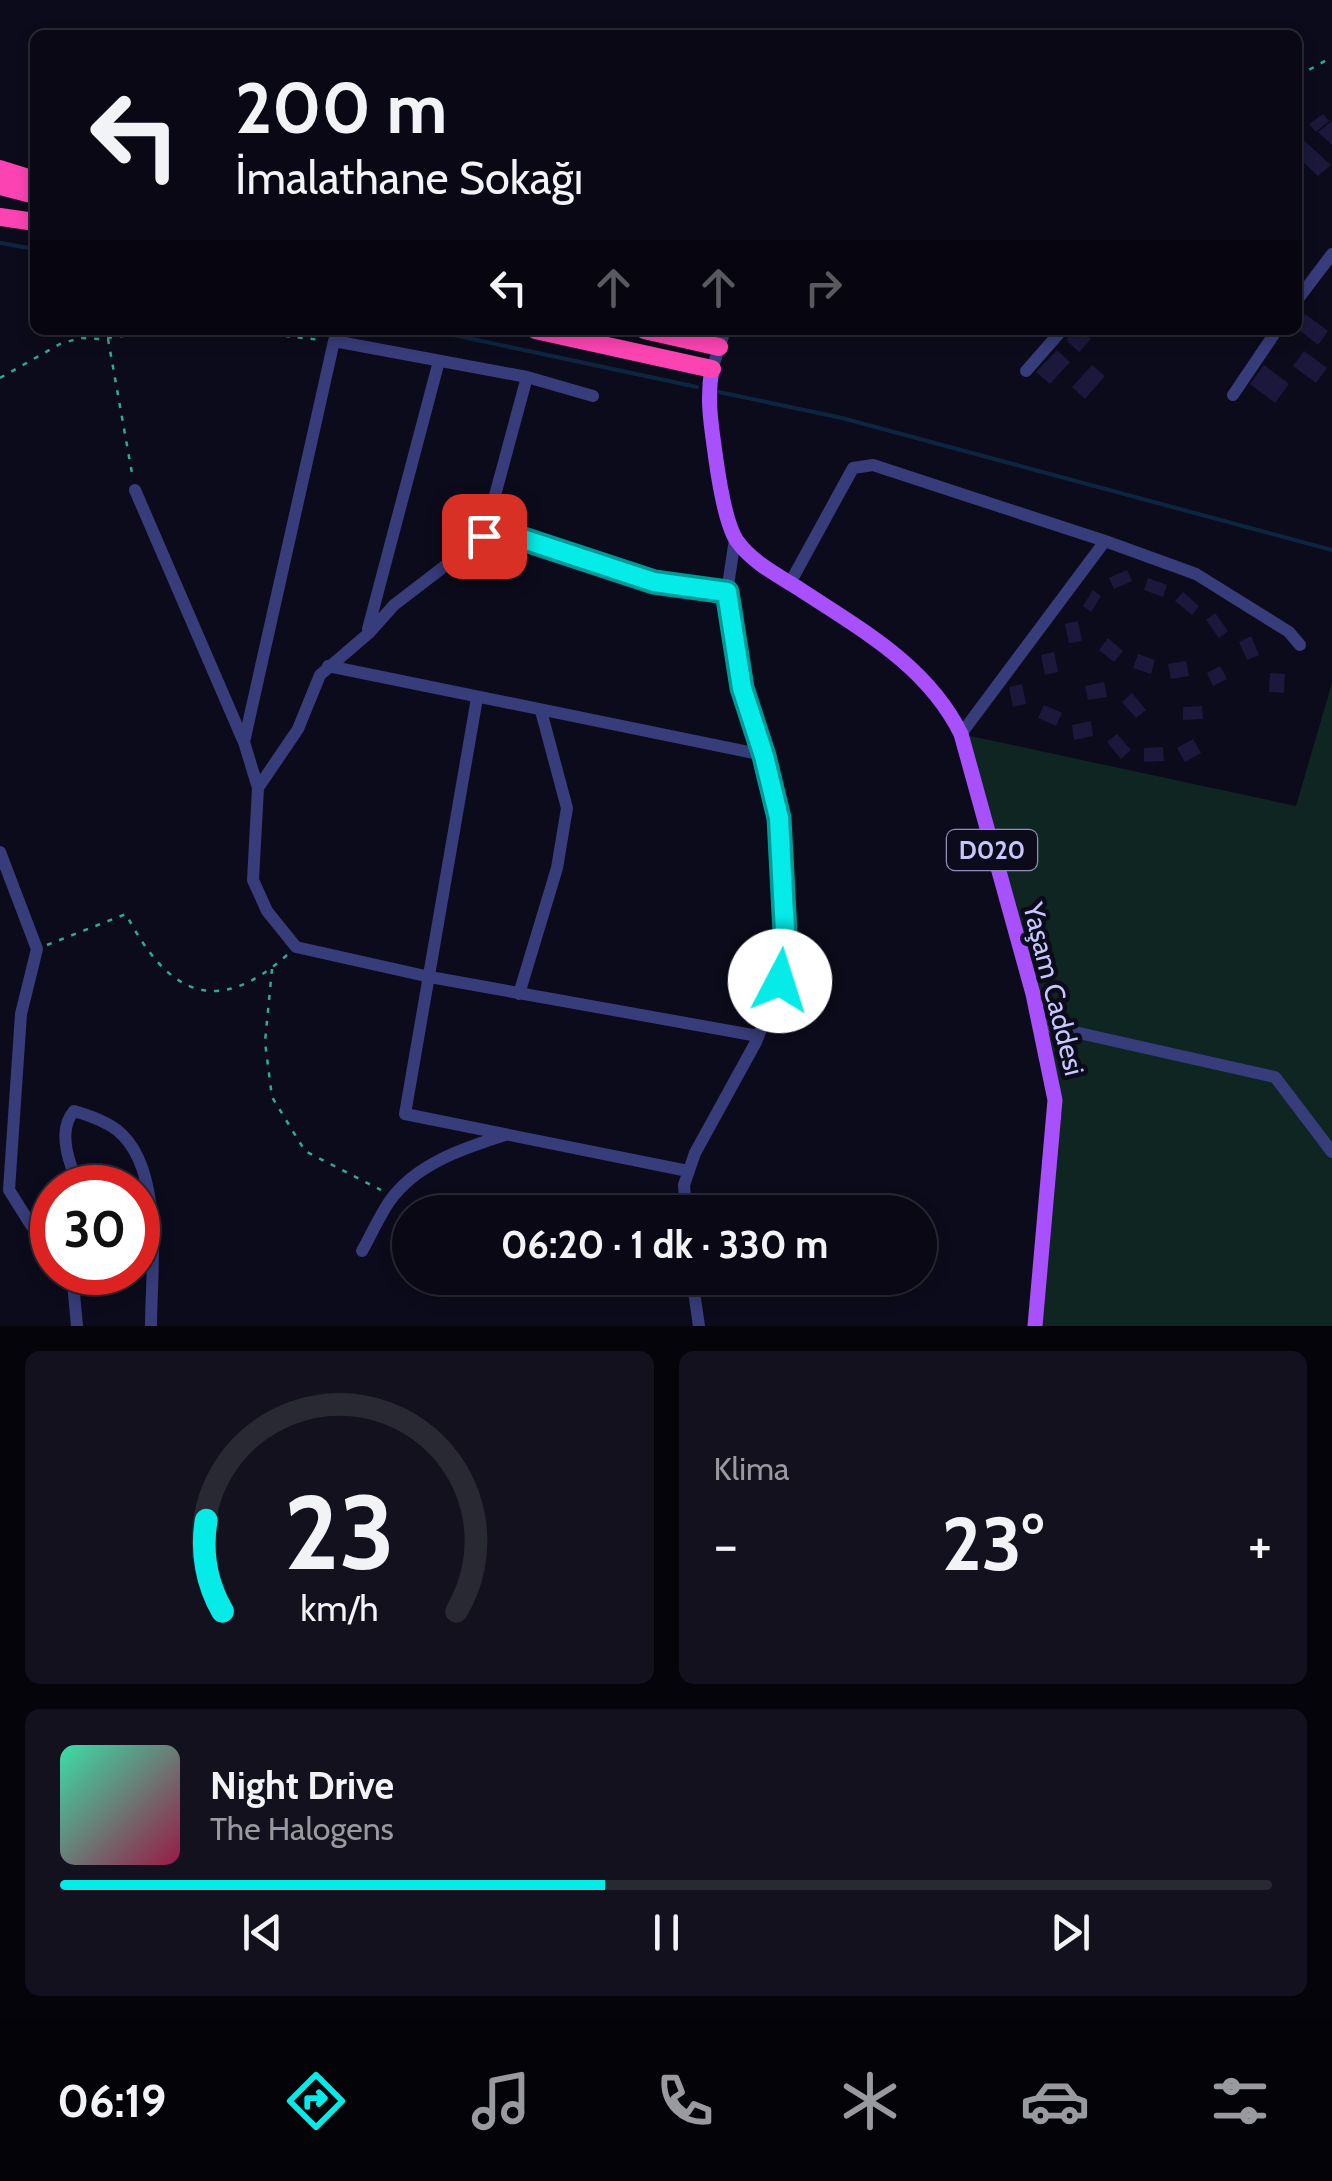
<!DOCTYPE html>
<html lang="tr">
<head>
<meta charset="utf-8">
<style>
  body { margin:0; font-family:Cabin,sans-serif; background:#12111d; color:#f1f3f6; height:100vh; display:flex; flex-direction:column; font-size:38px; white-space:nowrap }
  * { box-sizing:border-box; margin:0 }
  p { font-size:32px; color:#999aa0 }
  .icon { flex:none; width:55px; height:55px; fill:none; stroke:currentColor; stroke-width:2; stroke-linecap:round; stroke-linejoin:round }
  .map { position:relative; height:1326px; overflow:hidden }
  .panel { display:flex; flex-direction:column; gap:25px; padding:25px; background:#05040b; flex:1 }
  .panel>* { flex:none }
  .top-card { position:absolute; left:30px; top:30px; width:1272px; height:305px; border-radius:15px; box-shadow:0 5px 15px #0003,0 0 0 2px #292934; background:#090814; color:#f1f3f6; overflow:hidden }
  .speed { position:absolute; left:30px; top:1165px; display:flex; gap:20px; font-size:50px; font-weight:700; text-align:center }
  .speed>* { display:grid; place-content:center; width:130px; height:130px; border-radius:50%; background:#090814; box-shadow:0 5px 15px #0003,0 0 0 2px #292934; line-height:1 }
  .speed .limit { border:15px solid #d22; background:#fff; color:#111 }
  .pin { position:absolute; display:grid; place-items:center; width:85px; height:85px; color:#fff; margin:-42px; border-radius:20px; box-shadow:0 5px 15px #0006 }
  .me { position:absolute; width:110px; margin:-55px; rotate:5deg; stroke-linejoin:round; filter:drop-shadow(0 0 8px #0008) }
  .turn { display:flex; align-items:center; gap:35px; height:210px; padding:0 40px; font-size:45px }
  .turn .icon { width:130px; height:130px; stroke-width:2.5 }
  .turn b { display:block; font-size:70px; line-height:85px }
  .lanes { display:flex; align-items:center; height:95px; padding:0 40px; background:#0003; justify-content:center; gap:50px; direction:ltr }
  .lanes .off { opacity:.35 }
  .big { font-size:75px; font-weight:700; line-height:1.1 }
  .panel .tile { flex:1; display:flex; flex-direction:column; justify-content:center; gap:15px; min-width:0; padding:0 35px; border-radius:15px; background:#12111d }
  .panel .dial { align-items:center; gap:0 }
  .dial svg { height:260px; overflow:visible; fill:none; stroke:#292934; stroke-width:7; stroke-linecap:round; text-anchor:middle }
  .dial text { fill:#f1f3f6; stroke:none }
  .song { display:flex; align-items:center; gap:30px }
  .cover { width:120px; height:120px; border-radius:15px; background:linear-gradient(135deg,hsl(160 70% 55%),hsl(340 70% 35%)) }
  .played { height:10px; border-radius:5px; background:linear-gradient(90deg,#05ece8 45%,#292934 45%) }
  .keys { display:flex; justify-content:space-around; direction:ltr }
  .heat { display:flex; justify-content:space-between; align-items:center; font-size:55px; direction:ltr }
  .panel .tiles { flex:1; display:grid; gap:25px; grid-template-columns:1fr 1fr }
  .tile:last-child { grid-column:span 2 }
  .trip { position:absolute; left:392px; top:1195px; width:545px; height:100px; border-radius:50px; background:#090814; box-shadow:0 5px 15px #0003,0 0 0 2px #292934; font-weight:700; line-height:100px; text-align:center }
  .dock { display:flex; height:160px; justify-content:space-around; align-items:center; background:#040308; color:#999aa0 }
  .dock .icon { width:70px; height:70px }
  .dock .current { color:#05ece8 }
  .dock b { font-size:45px; color:#f1f3f6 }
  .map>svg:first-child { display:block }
  .green { fill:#0f2522 }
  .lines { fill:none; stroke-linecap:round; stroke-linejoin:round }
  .stream { stroke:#0c263f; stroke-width:4 }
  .building { fill:#1b183c }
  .path { stroke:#2faa94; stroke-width:2.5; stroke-dasharray:5 8; stroke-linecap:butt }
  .minor { stroke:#373c7a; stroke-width:12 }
  .major { stroke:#a750fc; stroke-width:15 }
  .highway { stroke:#fb44b2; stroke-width:18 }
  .route-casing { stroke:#039997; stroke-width:25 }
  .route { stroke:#05ece8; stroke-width:18 }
  .labels { text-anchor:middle; stroke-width:9; stroke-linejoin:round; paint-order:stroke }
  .shield { fill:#0c0b1b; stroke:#8f8fba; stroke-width:2.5 }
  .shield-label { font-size:25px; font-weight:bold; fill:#c7c7fe }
  .street-label { font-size:28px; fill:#c7c7fe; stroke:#0c0b1b }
</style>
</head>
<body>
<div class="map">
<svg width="1332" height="1326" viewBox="0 0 1332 1326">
  <rect width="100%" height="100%" fill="#0c0b1b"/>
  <path class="green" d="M1332,683V1326H1036L1055,1100L961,734L1296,806Z"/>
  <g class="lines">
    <path class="stream" d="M0,243L35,249
      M430,330L697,387
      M719,392L842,418L1332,550"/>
  </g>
  <path class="building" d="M1323,114L1329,121L1316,132L1309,124Z
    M1332,121V145L1318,132Z
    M1298,135L1331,165L1318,176L1298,157Z
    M1305,314L1328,331L1318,345L1298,329Z
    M1075,330H1081L1091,339L1079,352L1066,340Z
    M1057,350L1070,362L1050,384L1036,372Z
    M1304,351L1327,368L1316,383L1293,366Z
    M1092,365L1105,376L1085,399L1072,387Z
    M1264,365L1289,384L1275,403L1250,384Z
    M1127,570L1132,581L1114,589L1109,578Z
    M1148,578L1167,585L1163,597L1144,590Z
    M1093,590L1101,596L1091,612L1083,606Z
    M1183,592L1199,606L1192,615L1175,601Z
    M1215,613L1228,631L1219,638L1206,620Z
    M1078,621L1082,641L1069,643L1065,624Z
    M1251,636L1259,655L1247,660L1239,642Z
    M1108,638L1123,651L1114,662L1099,650Z
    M1054,652L1058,672L1045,675L1041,655Z
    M1138,654L1155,660L1151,674L1133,668Z
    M1186,661L1189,676L1171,679L1168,664Z
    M1220,666L1227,679L1213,686L1207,673Z
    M1270,673L1285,674L1284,693L1269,692Z
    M1104,682L1107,697L1088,700L1085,686Z
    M1022,684L1026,704L1013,707L1009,687Z
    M1132,693L1146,710L1136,718L1122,702Z
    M1044,705L1062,713L1056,726L1038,718Z
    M1202,706L1203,719L1183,720V707Z
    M1091,721L1093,736L1074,740L1072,725Z
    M1117,734L1131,750L1121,759L1107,742Z
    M1193,739L1201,753L1185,762L1177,748Z
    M1163,747L1164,761L1144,762V748Z"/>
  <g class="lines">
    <path class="path" d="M1298,76L1332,57
      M233,330L321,340
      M108,339L133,479
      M0,378L60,344L80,338L100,339L167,330
      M47,945L126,914C167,993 215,1019 287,955
      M272,969L265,1042L272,1097L305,1151L381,1190"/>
    <path class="minor" d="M1298,299L1332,254
      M712,369L725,330
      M1026,371L1062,330
      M1233,395L1277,330
      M593,396L527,377L334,341L244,742L258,788L253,880L267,911L296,947L430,977L758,1036
      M135,490L243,740
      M484,536L527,377
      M790,583L853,468L873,465L1105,541L1196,574L1289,632L1300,645
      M368,629L439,361
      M328,666L764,755
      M477,698L405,1114L688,1171
      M961,734L1105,541
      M258,788L298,729L320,675L369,633L394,605L484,536H514L654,582L727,592
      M0,852L37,949L21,1014L9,1190L31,1225L52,1248
      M519,994L557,868L567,808L541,711
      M1039,1024L1275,1077L1332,1152
      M81,1188C70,1168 56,1131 74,1111C88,1115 105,1121 117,1130C165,1168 151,1272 151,1326
      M686,1212L684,1185L695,1153L756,1042L780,981L786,952L779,817L764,755L742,687L727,592L735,539
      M362,1251C371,1235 379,1217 389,1202C415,1164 464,1148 505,1135
      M72,1272L77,1326
      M692,1278L699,1326"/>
    <path class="major" d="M712,369C706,401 712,429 716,460C719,481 726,525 737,541C752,562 777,575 798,588C860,629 927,665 961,734L1033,994L1055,1100L1035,1326"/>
    <path class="highway" d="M0,169L35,180
      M0,186L35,195
      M0,217L35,222
      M535,330L712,369
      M644,330L719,347"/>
  </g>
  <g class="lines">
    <g class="route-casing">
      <path id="route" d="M484,536H514L654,582L727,592L742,688L764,756L779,818L786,952L780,981"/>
    </g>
    <use href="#route" class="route"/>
  </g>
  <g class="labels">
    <rect class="shield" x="947" y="830" width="90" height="40" rx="8"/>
    <g class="shield-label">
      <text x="992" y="859">D020</text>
    </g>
    <g class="street-label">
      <text transform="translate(1054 989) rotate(76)" y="10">Yaşam Caddesi</text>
    </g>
  </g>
</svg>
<div class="speed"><div class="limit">30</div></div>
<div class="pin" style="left:484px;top:536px;background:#d93025"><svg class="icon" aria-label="arrive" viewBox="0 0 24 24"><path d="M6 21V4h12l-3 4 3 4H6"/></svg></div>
<svg class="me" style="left:780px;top:981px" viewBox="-20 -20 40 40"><circle r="19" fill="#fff"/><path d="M0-13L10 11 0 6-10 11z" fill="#05ece8"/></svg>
<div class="trip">06:20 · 1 dk · 330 m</div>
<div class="top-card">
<div class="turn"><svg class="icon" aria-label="left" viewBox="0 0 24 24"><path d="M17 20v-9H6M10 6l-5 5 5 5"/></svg><div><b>200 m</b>İmalathane Sokağı</div></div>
<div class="lanes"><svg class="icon" aria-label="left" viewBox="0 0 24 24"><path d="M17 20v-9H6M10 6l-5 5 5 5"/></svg><svg class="icon off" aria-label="ahead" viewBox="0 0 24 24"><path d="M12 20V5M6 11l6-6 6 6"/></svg><svg class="icon off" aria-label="ahead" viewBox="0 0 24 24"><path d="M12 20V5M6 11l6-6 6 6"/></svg><svg class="icon off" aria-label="right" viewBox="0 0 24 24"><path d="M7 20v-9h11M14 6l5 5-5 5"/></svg></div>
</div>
</div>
<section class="panel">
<div class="tiles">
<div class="tile dial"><svg viewBox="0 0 100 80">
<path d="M14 69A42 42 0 1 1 86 69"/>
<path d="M14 69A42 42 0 0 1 9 41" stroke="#05ece8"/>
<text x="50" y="56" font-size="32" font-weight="700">23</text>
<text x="50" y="72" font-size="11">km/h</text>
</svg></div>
<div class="tile"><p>Klima</p>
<div class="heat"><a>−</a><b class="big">23°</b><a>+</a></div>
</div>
<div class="tile">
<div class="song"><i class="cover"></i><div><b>Night Drive</b><p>The Halogens</p></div></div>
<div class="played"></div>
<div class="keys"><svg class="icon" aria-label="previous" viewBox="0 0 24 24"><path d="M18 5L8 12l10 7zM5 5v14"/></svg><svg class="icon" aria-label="pause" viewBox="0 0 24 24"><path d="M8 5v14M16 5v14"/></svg><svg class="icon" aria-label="next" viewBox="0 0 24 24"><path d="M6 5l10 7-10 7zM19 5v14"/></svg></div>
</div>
</div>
</section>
<nav class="dock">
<b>06:19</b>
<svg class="icon current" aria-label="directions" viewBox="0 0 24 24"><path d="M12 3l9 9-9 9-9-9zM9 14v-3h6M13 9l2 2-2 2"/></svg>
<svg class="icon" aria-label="music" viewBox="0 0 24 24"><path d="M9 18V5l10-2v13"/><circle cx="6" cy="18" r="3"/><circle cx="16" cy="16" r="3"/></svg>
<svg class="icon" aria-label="phone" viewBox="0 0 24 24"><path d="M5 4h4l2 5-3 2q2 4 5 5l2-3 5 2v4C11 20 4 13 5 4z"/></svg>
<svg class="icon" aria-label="climate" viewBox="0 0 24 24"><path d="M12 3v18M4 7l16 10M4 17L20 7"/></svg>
<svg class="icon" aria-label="car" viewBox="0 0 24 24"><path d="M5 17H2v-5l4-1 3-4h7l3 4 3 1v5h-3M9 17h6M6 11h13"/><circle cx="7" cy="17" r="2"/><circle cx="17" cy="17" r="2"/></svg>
<svg class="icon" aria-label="filters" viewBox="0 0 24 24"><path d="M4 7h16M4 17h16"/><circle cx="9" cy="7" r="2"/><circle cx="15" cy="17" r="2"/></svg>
</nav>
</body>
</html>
